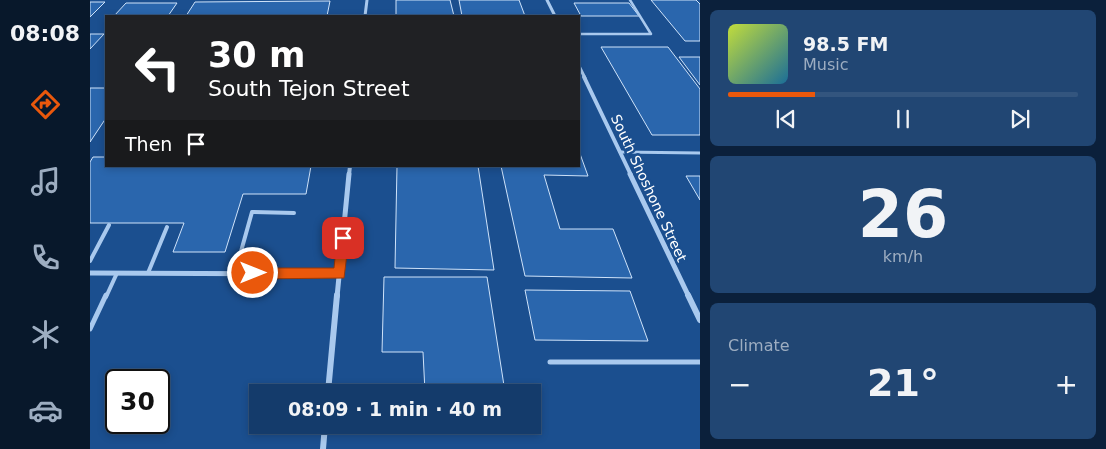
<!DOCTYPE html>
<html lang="en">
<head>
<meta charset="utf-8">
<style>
  body { margin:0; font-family:"DejaVu Sans",sans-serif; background:#214673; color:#f1f3f6; height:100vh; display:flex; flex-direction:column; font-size:19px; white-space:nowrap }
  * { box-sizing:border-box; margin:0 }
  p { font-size:16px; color:#9dadc1 }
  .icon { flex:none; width:28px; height:28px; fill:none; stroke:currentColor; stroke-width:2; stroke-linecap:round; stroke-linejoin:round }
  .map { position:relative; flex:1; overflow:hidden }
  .details { display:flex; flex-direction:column; gap:10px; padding:10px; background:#0b203b; width:406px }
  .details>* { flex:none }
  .hud { position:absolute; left:15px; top:15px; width:475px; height:152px; border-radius:0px; box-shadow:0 2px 8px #0003,0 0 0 1px #33557e; background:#202124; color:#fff; overflow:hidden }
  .speed { position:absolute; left:15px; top:369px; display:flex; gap:10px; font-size:25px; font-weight:700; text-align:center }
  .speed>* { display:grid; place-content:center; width:65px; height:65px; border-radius:50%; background:#143b6b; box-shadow:0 2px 8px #0003,0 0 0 1px #33557e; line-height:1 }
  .speed .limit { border:2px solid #111; border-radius:8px; background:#fff; color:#111 }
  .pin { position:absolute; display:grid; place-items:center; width:42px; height:42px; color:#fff; margin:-21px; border-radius:10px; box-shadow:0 2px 8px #0006 }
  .me { position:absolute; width:55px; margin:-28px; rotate:90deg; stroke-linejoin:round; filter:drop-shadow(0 0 4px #0008) }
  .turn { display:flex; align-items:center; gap:18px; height:105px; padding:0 20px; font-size:22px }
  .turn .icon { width:65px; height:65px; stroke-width:2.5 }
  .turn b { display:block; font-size:35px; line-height:42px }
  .then { display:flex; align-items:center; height:48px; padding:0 20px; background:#0003; gap:10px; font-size:19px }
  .big { font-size:38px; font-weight:800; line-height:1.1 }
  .details .tile { flex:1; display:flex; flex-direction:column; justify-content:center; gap:8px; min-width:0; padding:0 18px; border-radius:8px; background:#214673 }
  .details .dial { align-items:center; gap:0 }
  .dial b { font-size:65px; line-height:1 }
  .song { display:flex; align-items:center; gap:15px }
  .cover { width:60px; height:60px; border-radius:8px; background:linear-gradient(135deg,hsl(70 70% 55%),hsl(200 70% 35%)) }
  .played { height:5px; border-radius:2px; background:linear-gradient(90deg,#ea580c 25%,#33557e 25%) }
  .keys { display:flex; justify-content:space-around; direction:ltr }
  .heat { display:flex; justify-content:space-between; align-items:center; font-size:28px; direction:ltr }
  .trip { position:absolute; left:159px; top:384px; width:292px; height:50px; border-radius:0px; background:#143b6b; box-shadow:0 2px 8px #0003,0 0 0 1px #33557e; font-weight:800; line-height:50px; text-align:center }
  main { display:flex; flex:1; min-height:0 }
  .menu { display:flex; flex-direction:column; width:90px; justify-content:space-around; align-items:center; background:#08182b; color:#9dadc1 }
  .menu .icon { width:35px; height:35px }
  .menu .selected { color:#ea580c }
  .menu b { font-size:22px; color:#f1f3f6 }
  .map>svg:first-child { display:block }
  .building { fill:#2a66ad; stroke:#cfe3fa }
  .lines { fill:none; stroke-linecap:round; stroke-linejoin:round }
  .lane-far3 { stroke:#a9c9ee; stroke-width:2.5 }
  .lane-far2 { stroke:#a9c9ee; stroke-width:3 }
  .lane-far1 { stroke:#a9c9ee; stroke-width:4 }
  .lane { stroke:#a9c9ee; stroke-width:5 }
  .street-far3 { stroke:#a9c9ee; stroke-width:3 }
  .street-far2 { stroke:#a9c9ee; stroke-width:4 }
  .street-far1 { stroke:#a9c9ee; stroke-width:5 }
  .street { stroke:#a9c9ee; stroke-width:6 }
  .route { fill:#ea580c; stroke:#983908 }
  .labels { text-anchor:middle; stroke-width:5; stroke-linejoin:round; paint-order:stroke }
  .street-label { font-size:14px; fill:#fff; stroke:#1b4f8f }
</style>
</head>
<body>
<main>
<nav class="menu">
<b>08:08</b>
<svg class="icon selected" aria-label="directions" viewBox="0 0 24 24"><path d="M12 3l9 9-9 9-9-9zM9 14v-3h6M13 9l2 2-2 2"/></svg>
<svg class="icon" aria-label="music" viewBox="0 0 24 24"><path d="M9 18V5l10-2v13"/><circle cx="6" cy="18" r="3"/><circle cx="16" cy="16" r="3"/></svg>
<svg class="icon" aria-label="phone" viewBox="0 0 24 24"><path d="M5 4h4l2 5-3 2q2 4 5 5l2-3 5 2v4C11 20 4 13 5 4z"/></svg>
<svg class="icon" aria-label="climate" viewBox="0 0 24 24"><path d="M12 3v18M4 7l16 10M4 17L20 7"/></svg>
<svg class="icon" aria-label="car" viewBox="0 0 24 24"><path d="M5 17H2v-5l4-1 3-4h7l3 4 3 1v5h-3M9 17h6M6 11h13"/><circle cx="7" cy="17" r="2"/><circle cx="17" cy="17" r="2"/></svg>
</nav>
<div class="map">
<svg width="610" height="449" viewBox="0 0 610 449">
  <rect width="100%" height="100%" fill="#1b4f8f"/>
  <path class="building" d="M306,0H360L364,16H306Z
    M369,0H429L435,16H372Z
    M561,0H606L610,4V41H595Z
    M240,1L237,16H96L105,2Z
    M0,2H15L0,17Z
    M36,3H87L78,16H24Z
    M484,3H539L549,16H491Z
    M0,34H14L0,49Z
    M511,47H578L610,89V135H562Z
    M589,57H610V85Z
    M0,88H16V118L0,142Z
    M489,151L498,176L454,175L470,229H523L542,278L435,276L411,166H489Z
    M3,157H16V166H221L216,194H153L135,252H83L94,223H0V162Z
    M307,166H388L404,270L305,268Z
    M596,176H610V200Z
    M294,277H397L415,392H335L333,352H292Z
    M435,290L540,291L558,341L445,340Z"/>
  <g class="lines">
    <path class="lane-far3" d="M489,34H561L540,0"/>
    <path class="lane-far2" d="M530,152L610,153"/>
    <path class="lane-far1" d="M0,261L19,225
      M58,273L77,227
      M145,273L162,212L204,213
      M16,297L27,273"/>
    <path class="lane" d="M0,329L16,295
      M460,362H610"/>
    <path class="street-far3" d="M457,0L465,16
      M275,16L277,0
      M489,66L495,78"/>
    <path class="street-far2" d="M494,77L541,175
      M259,175L260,166"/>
    <path class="street-far1" d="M540,174L599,297
      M0,273L250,274
      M247,297L259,174"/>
    <path class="street" d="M598,295L610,320
      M238,392L247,295
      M233,449L235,425"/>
  </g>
  <path class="route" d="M253,233L259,238L254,278L163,279L157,273L163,268H244L247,238Z"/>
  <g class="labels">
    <g class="street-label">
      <text transform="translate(559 188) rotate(65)" y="5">South Shoshone Street</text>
    </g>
  </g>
</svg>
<div class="speed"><div class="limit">30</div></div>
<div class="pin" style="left:253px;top:238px;background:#d93025"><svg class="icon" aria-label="arrive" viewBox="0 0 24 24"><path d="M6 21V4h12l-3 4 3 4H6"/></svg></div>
<svg class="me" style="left:163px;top:273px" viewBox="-20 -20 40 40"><circle r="17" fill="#ea580c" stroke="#fff" stroke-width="3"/><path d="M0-11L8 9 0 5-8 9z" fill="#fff"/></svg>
<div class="trip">08:09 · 1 min · 40 m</div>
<div class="hud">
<div class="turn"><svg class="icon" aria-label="left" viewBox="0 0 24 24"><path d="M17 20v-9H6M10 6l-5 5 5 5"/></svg><div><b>30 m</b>South Tejon Street</div></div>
<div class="then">Then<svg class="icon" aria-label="arrive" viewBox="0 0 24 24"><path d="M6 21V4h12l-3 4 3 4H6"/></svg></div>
</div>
</div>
<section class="details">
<div class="tile">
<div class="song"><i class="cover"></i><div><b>98.5 FM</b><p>Music</p></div></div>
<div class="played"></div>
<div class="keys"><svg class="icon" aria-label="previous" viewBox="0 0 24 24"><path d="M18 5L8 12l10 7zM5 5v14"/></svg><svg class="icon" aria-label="pause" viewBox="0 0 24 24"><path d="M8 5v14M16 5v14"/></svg><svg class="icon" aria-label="next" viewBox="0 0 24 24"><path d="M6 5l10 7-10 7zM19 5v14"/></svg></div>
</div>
<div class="tile dial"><b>26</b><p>km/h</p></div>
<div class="tile"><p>Climate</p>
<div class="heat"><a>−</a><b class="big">21°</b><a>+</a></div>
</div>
</section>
</main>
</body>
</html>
